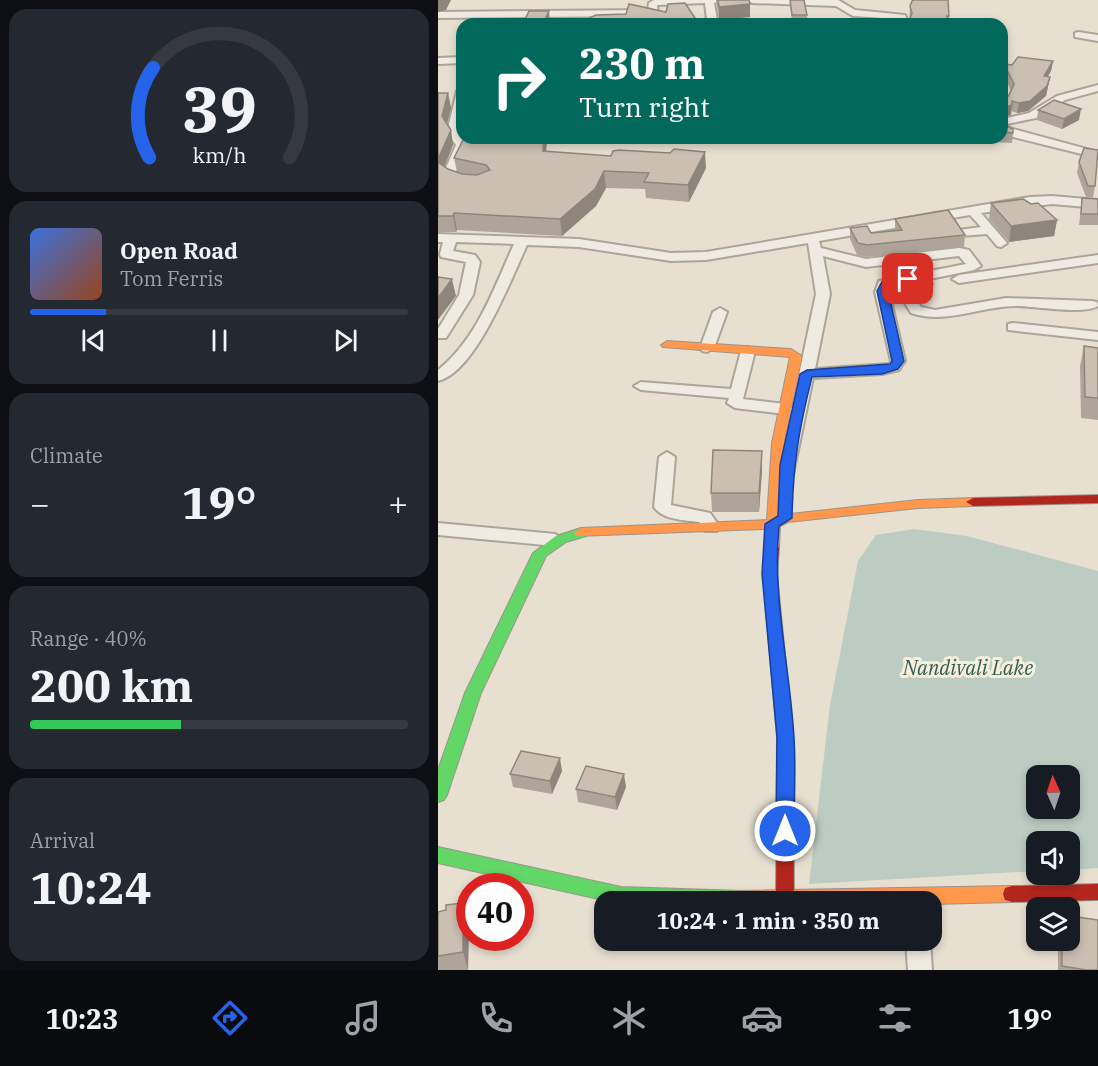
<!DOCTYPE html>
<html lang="en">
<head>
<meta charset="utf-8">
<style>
  body { margin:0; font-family:"IBM Plex Serif",serif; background:#242831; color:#f1f3f6; height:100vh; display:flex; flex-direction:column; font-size:22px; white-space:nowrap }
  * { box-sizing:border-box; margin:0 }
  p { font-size:20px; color:#9ea1a6 }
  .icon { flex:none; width:33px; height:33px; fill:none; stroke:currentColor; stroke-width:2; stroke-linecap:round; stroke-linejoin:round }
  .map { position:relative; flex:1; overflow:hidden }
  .sheet { display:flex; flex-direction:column; gap:9px; padding:9px; background:#0d0f14; width:438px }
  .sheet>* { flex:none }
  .hud { position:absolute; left:18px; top:18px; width:552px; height:126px; border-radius:18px; box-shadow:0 3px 9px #0003; background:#00695c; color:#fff; overflow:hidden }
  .needle { width:39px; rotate:357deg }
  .tools { position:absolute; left:588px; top:765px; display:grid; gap:12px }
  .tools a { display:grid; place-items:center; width:54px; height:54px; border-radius:12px; background:#171b24; box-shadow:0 3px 9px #0003; font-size:30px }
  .speed { position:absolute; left:18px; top:873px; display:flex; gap:12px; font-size:30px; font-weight:700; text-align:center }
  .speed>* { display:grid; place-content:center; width:78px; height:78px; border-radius:50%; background:#171b24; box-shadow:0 3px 9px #0003; line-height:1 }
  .speed .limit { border:9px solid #d22; background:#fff; color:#111 }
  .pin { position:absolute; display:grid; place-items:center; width:51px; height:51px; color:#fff; margin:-26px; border-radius:12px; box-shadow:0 3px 9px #0006 }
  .me { position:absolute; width:66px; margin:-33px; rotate:0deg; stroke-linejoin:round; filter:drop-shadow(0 0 4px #0008) }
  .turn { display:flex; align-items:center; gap:21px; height:126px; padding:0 24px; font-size:27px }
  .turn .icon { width:78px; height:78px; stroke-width:2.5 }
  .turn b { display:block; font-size:42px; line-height:51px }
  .big { font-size:45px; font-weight:800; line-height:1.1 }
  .sheet .tile { flex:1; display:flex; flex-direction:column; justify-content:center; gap:9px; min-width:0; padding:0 21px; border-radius:18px; background:#242831 }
  .sheet .dial { align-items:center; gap:0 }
  .dial svg { height:156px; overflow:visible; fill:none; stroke:#363941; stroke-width:7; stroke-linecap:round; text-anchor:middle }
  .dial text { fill:#f1f3f6; stroke:none }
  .song { display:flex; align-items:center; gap:18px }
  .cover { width:72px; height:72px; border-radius:9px; background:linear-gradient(135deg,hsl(220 70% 55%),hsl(20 70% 35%)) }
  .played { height:6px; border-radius:3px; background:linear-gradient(90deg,#2563eb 20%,#363941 20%) }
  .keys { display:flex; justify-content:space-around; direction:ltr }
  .heat { display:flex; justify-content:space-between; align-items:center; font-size:33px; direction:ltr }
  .charge { height:9px; border-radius:4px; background:linear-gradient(90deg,#34c759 40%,#363941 0) }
  .trip { position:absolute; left:156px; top:891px; width:348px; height:60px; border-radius:18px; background:#171b24; box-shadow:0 3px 9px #0003; font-weight:800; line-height:60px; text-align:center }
  .tab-bar { display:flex; height:96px; justify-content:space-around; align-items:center; background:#090b0e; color:#9ea1a6 }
  .tab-bar .icon { width:42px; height:42px }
  .tab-bar .selected { color:#2563eb }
  .tab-bar b { font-size:27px; color:#f1f3f6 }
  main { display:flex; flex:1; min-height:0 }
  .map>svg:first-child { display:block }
  .water { fill:#bcccc2; fill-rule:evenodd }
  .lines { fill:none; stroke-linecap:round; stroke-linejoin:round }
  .street-casing { stroke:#ada599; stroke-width:4 }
  .fast-casing { stroke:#9c958a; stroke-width:2 }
  .slow-casing { stroke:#9c958a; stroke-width:2 }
  .jam-casing { stroke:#9c958a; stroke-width:2 }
  .street { fill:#efebe3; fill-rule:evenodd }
  .fast { fill:#63d668; fill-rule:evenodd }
  .slow { fill:#ff974d; fill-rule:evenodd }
  .jam { fill:#b3261e; fill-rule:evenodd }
  .wall { fill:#afa499 }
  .shaded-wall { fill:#8e867d }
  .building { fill:#cbbfb2; stroke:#8e867d; stroke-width:1.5 }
  .route { fill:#2563eb; stroke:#184099; stroke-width:1.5 }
  .labels { text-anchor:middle; stroke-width:6; stroke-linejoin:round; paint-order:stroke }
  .water-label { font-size:20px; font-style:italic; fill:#2f5d5a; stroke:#f7eed8 }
</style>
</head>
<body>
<main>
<section class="sheet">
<div class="tile dial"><svg viewBox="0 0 100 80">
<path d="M14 69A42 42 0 1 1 86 69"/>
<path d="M14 69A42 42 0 0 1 16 23" stroke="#2563eb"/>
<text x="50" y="56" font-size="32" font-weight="700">39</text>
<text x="50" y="72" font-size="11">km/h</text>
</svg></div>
<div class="tile">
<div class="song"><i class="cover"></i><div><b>Open Road</b><p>Tom Ferris</p></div></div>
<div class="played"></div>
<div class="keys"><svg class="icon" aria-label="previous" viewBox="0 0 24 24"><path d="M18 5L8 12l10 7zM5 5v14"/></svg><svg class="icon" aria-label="pause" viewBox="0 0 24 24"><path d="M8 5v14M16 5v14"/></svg><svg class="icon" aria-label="next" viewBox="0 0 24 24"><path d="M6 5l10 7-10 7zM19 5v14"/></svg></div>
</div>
<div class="tile"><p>Climate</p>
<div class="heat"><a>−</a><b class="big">19°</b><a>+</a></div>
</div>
<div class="tile"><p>Range · 40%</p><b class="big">200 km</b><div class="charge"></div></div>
<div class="tile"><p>Arrival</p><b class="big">10:24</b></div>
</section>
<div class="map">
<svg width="660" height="970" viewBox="0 0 660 970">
  <rect width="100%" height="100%" fill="#e7e0d1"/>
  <path class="water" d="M476,529L529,536L660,571V868L632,870V842H598V871L371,884L392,705L420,561L438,535ZM598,776H632V808H598Z"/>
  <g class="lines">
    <g class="street-casing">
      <path id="street" d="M216,0H286L276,3L279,20L274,23L269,20L267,3L219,5L220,13L215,16L0,18V12L210,10L211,3Z
        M310,0H400L417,10L467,15L471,24H461L460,19L415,16L398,6L314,3Z
        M640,32L660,35V41L637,37V33Z
        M24,57V63L0,64V58Z
        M660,85V91L627,100L598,118L564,125V119L591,113L619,96Z
        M24,88V113L20,132L30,145L16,176L27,183L21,187L4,177L18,145L9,132L19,91Z
        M564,126L660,152V158L575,137L564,133Z
        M614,196L660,200V208L614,204L543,213L569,243L563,247L559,246L549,234L521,236V230L543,227L532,215L381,241L383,248L428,259L521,248L531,250L543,266L536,270L452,287L451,292L467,361L461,370L444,374L375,378L355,474H343L341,470L353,411L347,414L297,408L289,403L291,398L203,390L196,386L203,382L293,389L303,351L310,347L317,351L305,399L347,404L354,408L378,294L370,243L268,260L233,261L141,247L89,245C73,279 38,372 0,381V370C39,339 56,288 76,244L18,242L15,251L37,255L42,262L35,295L8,338H0V329L21,295L28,262L3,257L2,254L5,242H0V234L141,239L233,253L268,252L592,197ZM385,256L428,267L521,256L528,264L441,281L437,292L453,361L451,364L377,369L392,294Z
        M660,255V263L521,283L514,279L521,275Z
        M487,280L494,284L474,293L483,307L497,310L568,298L654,301L659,302L660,306C646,315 597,306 578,306C542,306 508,325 473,313L460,292L467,284Z
        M282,308L289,312L276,348L269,352L264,351L262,348L275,312Z
        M575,323L660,332V340L570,330V324Z
        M229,452L237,457L233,505L272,513L282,527L279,531H267L261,522C246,520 225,520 216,507L221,457Z
        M0,523L117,534L126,540L117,546L0,535Z
        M468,940H492L494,970H470Z"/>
    </g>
    <g class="fast-casing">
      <path id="fast" d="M143,528L150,533L148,536L128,542L108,556L43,693L9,795L6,800L0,802V770L27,693L95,553L118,536Z
        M0,847L183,887L303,891L310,893L312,899L311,902H174L0,863Z"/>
    </g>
    <g class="slow-casing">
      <path id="slow" d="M229,341L353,349L364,356L346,443L343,515L480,500L535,498L542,502L535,506L480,508L350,522L342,526L341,548L334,553L327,548L328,529L138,536L136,533L143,528L329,520L334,443L352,357L225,347L223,345Z
        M574,886L581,888L583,894L581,900L574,902L494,904V902H295L294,899L296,893L303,891Z"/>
    </g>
    <g class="jam-casing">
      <path id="jam" d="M660,495V503L535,506L528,502L535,498Z
        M334,543L341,548L339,574L355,737L356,902L338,900L339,737L325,574L327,548Z
        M660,884V900L574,902L567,900L565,894L567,888L574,886Z"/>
    </g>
    <use href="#street" class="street"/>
    <use href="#fast" class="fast"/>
    <use href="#slow" class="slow"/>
    <use href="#jam" class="jam"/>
  </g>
  <path class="wall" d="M278,0H311L312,17L281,20Z
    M352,0L369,15V23H354Z
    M472,6L511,16L510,24H471Z
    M615,61L613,71L610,76L612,77L608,96L590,111L579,113L573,111V115L571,95L573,91L565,73L566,64L574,65Z
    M0,93H10L13,108L9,123L13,130L15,145L6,167L10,169L19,172L16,158L109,138L108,151L268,168L251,202L208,198L207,189L168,188L158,206L124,236L19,230L18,232H0Z
    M24,98V134L22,131L20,116Z
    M600,110L641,120L624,129L599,120Z
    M564,124L575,133L574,143L553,142V138H564Z
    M641,162L657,186L655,197H648L639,173Z
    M644,198L660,199V225H641Z
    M553,203L593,204L619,220L616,236L571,242L551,219Z
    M457,219L527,235L526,247L428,257L419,255L412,239V228L433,233L457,231Z
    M646,346L660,348V420L643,418L642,366Z
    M324,470L321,512H274L273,493Z
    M124,771L114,794L75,787L72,774Z
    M188,787L179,810L140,802L138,789Z
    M0,912L31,921L30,970H0Z
    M620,940H632L660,970H620Z"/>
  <path class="shaded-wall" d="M0,0H13L8,10L0,12Z
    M312,4V17L281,20V7Z
    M111,11L112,24H105Z
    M615,61L613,71L605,85L606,76Z
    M612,77L608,96L590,111L579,113L581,103Z
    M10,93L13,108L7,131L4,116Z
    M574,105L573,115L564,117V108Z
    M643,109L641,120L624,129L626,119Z
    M13,130L15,145L2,178L0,168V159Z
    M106,138H109L107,167L105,151Z
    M267,152L268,168L251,202L250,185Z
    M166,171L168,188L158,206L124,236L122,219Z
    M16,213L19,230L18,232L15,216Z
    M619,220L616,236L571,242L573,226Z
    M14,279L18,296L0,320V298Z
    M324,451V470L321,512V493Z
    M122,758L124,771L114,794L112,781Z
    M186,774L188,787L179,810L177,797Z
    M25,903L31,921L30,970L25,952Z"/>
  <path class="building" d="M280,0H311L312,4L281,7Z
    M352,0H366L369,15H354Z
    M476,0H510L511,16H509V23L471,22L474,13L472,6L474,1Z
    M247,3L261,24H147L149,19L158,15L188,14L191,4L228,12L230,4Z
    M91,11H111L105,24H85Z
    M580,57L615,61L606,76L612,77L609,86L592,101L581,103L574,101V105L564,108V104L571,95L576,84L566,64L574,65Z
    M0,93H10L4,116L13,130L0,159Z
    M24,98V122L20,116Z
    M616,100L643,109L626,119L600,110Z
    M564,124L575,129V133L564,132Z
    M26,138H106L105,151L173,156L175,151L181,150L232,153L236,149L267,152L250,185L206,182L211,173L166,171L157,189L122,219L16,213L15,216H0V162L10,169L24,174L39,175L52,170L48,165L16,158Z
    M646,148L660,150L657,186H650L641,162Z
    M644,198L660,199V214H643Z
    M585,199L593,204L600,203L619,220L573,226L553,203Z
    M510,210L527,235L429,245L420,243L412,228L429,226L433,233L464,230L457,219Z
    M0,277L14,279L0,298Z
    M646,346L660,348V398L647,397Z
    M275,450L324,451L321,493H273Z
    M83,751L122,758L112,781L72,774Z
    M148,766L186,774L177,797L138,789Z
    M25,903V952L0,956V912L8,910V905Z
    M632,916L660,920V970H648L624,966V940H632Z"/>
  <path class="route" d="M470,276L474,277V281L453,285L450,291L466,361L460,369L444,374L374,377C361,428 355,465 354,518L341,526C334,598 352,667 356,738C358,769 356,800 356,831L354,836L347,838L341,836L338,831L339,737L324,574L327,524L340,516L342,465L362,374L369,370L452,364L454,361L439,291L445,280Z"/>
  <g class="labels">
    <g class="water-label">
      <text x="530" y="675">Nandivali Lake</text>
    </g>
  </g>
</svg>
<div class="tools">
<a><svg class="needle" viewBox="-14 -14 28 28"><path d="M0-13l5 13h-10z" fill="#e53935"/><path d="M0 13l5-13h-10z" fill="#9ea1a6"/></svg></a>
<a><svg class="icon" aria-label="sound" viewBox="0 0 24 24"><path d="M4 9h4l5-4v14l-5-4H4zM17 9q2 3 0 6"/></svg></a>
<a><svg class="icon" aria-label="layers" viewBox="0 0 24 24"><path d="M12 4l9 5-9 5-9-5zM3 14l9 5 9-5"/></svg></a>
</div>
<div class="speed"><div class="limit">40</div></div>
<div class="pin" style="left:470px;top:279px;background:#d93025"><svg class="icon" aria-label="arrive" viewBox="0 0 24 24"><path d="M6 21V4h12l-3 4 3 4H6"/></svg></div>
<svg class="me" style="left:347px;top:831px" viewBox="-20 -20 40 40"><circle r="17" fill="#2563eb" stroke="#fff" stroke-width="3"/><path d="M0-11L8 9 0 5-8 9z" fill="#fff"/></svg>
<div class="trip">10:24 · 1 min · 350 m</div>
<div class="hud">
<div class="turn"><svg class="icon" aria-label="right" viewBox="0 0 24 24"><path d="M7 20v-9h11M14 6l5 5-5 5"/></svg><div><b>230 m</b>Turn right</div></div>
</div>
</div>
</main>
<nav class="tab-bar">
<b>10:23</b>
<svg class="icon selected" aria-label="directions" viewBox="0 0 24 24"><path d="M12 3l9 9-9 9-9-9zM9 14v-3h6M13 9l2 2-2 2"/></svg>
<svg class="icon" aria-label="music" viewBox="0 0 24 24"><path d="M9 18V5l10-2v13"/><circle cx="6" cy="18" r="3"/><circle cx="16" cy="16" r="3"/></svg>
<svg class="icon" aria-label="phone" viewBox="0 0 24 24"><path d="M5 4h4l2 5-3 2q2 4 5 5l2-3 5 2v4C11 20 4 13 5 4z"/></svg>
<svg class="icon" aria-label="climate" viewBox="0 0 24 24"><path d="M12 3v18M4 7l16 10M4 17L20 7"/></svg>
<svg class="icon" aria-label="car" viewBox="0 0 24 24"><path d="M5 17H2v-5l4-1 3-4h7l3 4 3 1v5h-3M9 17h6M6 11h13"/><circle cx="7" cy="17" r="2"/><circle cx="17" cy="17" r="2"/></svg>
<svg class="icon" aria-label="filters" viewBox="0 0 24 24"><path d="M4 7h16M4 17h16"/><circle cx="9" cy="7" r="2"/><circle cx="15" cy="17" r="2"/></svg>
<b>19°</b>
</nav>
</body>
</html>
